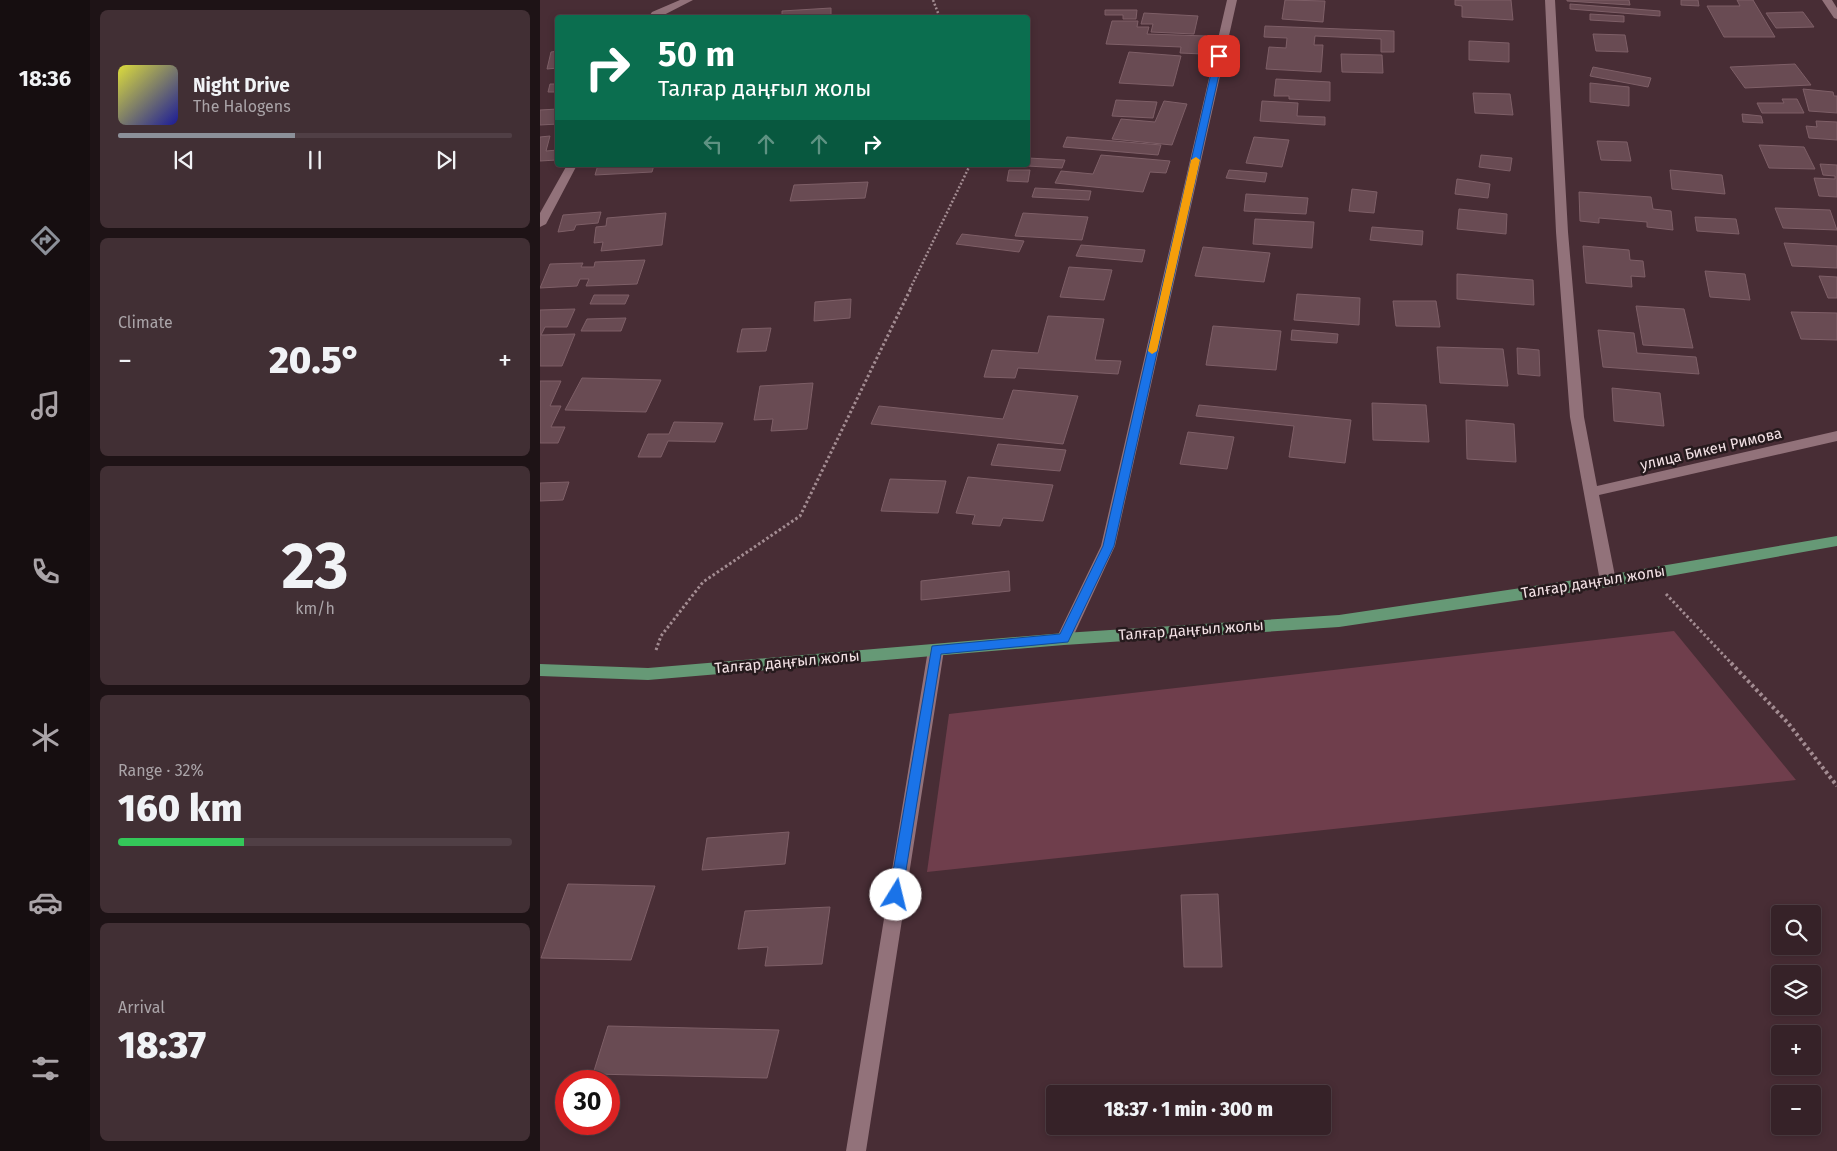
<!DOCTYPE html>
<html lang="en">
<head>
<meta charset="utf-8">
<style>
  body { margin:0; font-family:"Fira Sans",sans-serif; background:#412f34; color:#f1f3f6; height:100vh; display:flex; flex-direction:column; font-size:19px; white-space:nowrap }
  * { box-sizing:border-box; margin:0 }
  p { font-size:16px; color:#aaa4a8 }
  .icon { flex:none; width:28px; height:28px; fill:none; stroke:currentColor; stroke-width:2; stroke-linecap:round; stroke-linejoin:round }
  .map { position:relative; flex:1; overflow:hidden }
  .drawer { display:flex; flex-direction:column; gap:10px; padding:10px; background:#1e1316; width:450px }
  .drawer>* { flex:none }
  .banner { position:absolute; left:15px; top:15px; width:475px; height:152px; border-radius:5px; box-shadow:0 2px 8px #0003,0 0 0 1px #503f45; background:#0b6e4f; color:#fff; overflow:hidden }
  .tools { position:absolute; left:1231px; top:905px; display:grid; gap:10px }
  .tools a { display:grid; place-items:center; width:50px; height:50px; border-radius:5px; background:#362228; box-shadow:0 2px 8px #0003,0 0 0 1px #503f45; font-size:25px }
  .speed { position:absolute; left:15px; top:1070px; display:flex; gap:10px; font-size:25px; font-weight:700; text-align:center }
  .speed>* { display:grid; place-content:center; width:65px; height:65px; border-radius:50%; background:#362228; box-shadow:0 2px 8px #0003,0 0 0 1px #503f45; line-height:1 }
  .speed .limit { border:8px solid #d22; background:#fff; color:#111 }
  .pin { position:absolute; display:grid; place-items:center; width:42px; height:42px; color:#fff; margin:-21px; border-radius:10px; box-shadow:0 2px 8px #0006 }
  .me { position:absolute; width:55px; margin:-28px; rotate:9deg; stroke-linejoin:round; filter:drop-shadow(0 0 4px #0008) }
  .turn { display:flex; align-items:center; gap:18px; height:105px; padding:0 20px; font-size:22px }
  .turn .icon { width:65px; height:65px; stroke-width:2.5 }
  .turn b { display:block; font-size:35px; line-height:42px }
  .lanes { display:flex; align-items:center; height:48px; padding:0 20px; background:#0003; justify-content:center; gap:25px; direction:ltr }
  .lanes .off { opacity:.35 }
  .big { font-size:38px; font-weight:800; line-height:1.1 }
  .drawer .card { flex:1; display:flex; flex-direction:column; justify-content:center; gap:8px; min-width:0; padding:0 18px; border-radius:8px; background:#412f34 }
  .drawer .dial { align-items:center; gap:0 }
  .dial b { font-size:65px; line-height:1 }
  .song { display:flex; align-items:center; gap:15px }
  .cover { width:60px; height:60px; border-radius:8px; background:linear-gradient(135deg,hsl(60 70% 55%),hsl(240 70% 35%)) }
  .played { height:5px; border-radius:2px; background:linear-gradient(90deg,#8c9099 45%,#503f45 45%) }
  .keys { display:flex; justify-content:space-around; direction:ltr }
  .heat { display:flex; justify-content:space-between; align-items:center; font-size:28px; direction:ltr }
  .charge { height:8px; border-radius:4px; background:linear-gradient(90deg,#34c759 32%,#503f45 0) }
  .trip { position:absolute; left:506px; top:1085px; width:285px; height:50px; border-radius:5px; background:#362228; box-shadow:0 2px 8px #0003,0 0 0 1px #503f45; font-weight:800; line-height:50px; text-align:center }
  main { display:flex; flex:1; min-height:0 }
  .dock { display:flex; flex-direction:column; width:90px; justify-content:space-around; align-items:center; background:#160e10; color:#aaa4a8 }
  .dock .icon { width:35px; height:35px }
  .dock .current { color:#8c9099 }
  .dock b { font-size:22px; color:#f1f3f6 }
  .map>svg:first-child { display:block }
  .green { fill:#6f3e4c }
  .building { fill:#694b53; stroke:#7e5f67 }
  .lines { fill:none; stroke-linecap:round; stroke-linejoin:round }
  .path-far2 { stroke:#a38c92; stroke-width:2.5; stroke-dasharray:2 2; stroke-linecap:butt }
  .path-far1 { stroke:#a38c92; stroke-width:3; stroke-dasharray:2.5 2.5; stroke-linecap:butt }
  .path { stroke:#a38c92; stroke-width:4; stroke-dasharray:3 3; stroke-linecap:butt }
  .minor { fill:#92727a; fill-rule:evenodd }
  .major { fill:#669976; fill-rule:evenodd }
  .route { fill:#1a73e8; stroke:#114b97 }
  .slow { fill:#f59e0b }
  .labels { text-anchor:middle; stroke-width:5; stroke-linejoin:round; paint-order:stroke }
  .street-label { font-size:15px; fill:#f3e1e5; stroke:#261a1d }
</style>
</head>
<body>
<main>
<nav class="dock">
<b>18:36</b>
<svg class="icon current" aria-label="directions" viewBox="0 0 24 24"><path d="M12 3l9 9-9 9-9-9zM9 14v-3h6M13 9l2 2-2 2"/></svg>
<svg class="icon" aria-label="music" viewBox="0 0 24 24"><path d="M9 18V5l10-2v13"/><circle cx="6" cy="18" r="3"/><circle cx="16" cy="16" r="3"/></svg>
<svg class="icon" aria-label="phone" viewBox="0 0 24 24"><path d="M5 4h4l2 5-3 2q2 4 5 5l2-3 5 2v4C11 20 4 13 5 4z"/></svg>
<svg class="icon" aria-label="climate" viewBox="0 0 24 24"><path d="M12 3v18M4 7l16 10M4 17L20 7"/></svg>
<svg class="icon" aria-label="car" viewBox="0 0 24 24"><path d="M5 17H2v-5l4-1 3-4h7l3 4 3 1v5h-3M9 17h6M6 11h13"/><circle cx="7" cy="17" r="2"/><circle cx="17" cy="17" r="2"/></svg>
<svg class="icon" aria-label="filters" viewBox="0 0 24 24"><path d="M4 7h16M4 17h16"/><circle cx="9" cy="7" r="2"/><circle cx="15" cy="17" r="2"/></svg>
</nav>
<section class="drawer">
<div class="card">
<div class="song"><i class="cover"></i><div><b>Night Drive</b><p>The Halogens</p></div></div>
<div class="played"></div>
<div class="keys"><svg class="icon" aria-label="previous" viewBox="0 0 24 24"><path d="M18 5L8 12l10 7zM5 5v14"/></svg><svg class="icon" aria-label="pause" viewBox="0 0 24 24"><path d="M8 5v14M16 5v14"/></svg><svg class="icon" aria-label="next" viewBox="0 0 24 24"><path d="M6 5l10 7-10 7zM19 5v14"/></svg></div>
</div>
<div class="card"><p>Climate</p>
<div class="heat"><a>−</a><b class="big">20.5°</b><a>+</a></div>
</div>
<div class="card dial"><b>23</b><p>km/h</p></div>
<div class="card"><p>Range · 32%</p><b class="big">160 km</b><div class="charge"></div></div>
<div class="card"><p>Arrival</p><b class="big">18:37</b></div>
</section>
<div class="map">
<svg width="1297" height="1151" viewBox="0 0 1297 1151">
  <rect width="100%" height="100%" fill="#482d35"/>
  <path class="green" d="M1134,631L1256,780L387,872L409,714Z"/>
  <path class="building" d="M745,0L785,1L783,22L742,19Z
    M915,0H971L973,20L922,17V6L915,5Z
    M1027,0H1089L1090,5L1027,1Z
    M1141,0H1158L1159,6L1141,5Z
    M1197,0H1213L1235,37H1184L1167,6H1200Z
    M1030,4L1120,11V16L1030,9Z
    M291,8V17L242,18V11Z
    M565,10H597L596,19H583V15H565Z
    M1263,12L1274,27L1236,28L1226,13Z
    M604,13L658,16L654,34L611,32L613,24H601Z
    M1050,14L1084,16V22L1050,20Z
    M572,21H598L597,27H609L607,34L666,36L663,54L640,53L641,47L566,44Z
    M725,26L854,31V52H841V39L775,36L774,45H783L781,72L726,69L729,47L746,48L747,38L724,37Z
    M1053,34L1085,35L1088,52L1056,51Z
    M929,41L969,43V62L929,60Z
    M18,51V68L7,69L11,52Z
    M589,52L641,56L633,86L579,83Z
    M801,54L842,55L843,73L802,72Z
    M1255,64L1271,85L1205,88L1190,67Z
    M1053,67L1111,78L1108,87L1050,76Z
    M736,79L790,82V101L749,99V96H734Z
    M1050,83L1089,87V106L1050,102Z
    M10,84H18V92H8Z
    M1263,89L1293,92L1294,96H1297V113L1269,111Z
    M933,93L970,94L973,115L935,113Z
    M1242,99H1257L1264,113H1222L1217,103H1244Z
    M576,100L617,102L613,118L572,116Z
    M624,101L647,104L632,145L572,139L581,119L615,122Z
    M722,101L758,103L757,116L785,117V125L720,121Z
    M18,109V124L0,125V110Z
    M1202,114L1221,116L1223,123L1203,122Z
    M1276,121L1297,122V140L1269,138L1266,126L1277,127Z
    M10,136L6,151L18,150L17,160L0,161V137Z
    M527,137L621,145L618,155L523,147Z
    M714,137L749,140L742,167L706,163Z
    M1057,141L1087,142L1091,161L1061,160Z
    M1219,145L1264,147L1275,169L1229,168Z
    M561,155L630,161L626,173L610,172L603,192L515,183L521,171L553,174Z
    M941,155L972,158L970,171L939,167Z
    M488,158L525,160L522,168L470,165H488Z
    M1280,164L1297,165V197L1279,196L1274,178L1295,179V176L1283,175Z
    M58,165H114L112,172L55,175Z
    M469,170H490L488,182L467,181Z
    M689,170L727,173L725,182L686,178Z
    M1130,170L1182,175L1185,194L1132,189Z
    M917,179L950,184L948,198L915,194Z
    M328,182L325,198L250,201L254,185Z
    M495,188L551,191L549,200L492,197Z
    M812,189L837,192L834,213L809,211Z
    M1039,192L1111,197L1113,209L1131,211L1133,230L1107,227V222L1059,218V223L1040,221Z
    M706,194L768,198L766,214L704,211Z
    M1235,208L1290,210L1297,230L1243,228Z
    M919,209L967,214L966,234L917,229Z
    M61,212L58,223L36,225L34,230L18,232L23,215Z
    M126,213L122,245L61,251L63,242L54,243L56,227L66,226L67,218Z
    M483,213L548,217L542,240L475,236Z
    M1155,217L1196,219L1199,234L1157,231Z
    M715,219L774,222L772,248L713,244Z
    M832,227L883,231L882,245L830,240Z
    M422,234L484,241L479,252L416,244Z
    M1244,243L1297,246V268L1252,266Z
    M541,245L605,250L602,262L536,256Z
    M1043,246L1089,250L1090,260L1103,261L1105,277L1091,276L1092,287L1046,283Z
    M663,247L730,253L724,282L655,276Z
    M105,260L97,284L46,286L49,279H40L37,286L0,288L10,264L43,263L41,267H54L55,262Z
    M529,267L572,270L564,300L520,297Z
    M1165,271L1205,274L1210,300L1170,297Z
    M917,274L993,280L994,305L917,299Z
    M1279,276L1297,277V298H1288Z
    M757,294L820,298L819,325L754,320Z
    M54,295H89L85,304H50Z
    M311,299L310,318L274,321L275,302Z
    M853,301H896L900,327L856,326Z
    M1096,306L1144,309L1153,348L1103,345Z
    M35,309L27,327H5L1,335L35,334L22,366H0V310Z
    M1251,312L1297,313V340L1261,339Z
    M508,316L564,319L555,360L581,361L578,374L478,368L475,378L444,377L452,350L498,353Z
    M86,318L81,331H41L47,319Z
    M673,326L741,331L736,370L666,365Z
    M231,328L226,351L197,352L202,329Z
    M752,330L798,334L797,343L751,340Z
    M1058,330L1094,333L1097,353L1156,357L1159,374L1063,367Z
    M897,347L963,349L968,386L900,383Z
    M977,348L999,350L1000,376L978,374Z
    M42,378L121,380L106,412L25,410Z
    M0,381H21L10,406H21L11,427H25L18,443H0Z
    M273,383L267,429L231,431L233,419L214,420L220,386Z
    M1072,388L1120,393L1124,426L1074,421Z
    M473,390L538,396L523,444L331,424L339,406L463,419Z
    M832,403L886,405L889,442L833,440Z
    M659,405L811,420L805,463L749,457L754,426L656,416Z
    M926,420L974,424L976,462L927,459Z
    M134,422L183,423L175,442L128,441L121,457H98L108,434H129Z
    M648,432L694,437L687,469L640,464Z
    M458,444L526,450L520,471L451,465Z
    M428,477L513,485L503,521L463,518L460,526L432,524L435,515L416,513Z
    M350,479L406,481L398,513L341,511Z
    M29,482L23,500L0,501V483Z
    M469,571L470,591L381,600V581Z
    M249,832L245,864L162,870L167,838Z
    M28,884L115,886L91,960L1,958Z
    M678,894L682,967H644L641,895Z
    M290,907L282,964L225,966L228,947L198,949L205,911Z
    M68,1026L239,1030L227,1078L53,1074Z"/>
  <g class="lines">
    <path class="path-far2" d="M393,0L400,18
      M370,289L430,165"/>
    <path class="path-far1" d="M1126,594L1192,664
      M116,650L121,636L163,582L260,516L371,288"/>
    <path class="path" d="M1191,663L1248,723L1297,786"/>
    <path class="minor" d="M140,0H153L118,18H108L112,12Z
      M687,0H697L575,546L532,639L530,643H518L516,639L561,546Z
      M1005,0H1015L1028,232L1044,417L1057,486L1297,431V441L1059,495L1076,581L1073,585H1063L1060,581L1030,417L1016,232Z
      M1282,0H1292L1297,8V19L1294,18Z
      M27,165H37L6,224L0,227V213Z
      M396,644L402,646L404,650L326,1151H306L388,650L390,646Z"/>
    <path class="major" d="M1297,536V546L1068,587L799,627L524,645L108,680L0,676V664L108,668L524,633L799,615L1068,575Z"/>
  </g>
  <path class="route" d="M679,54L683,56L574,546L528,642L401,654L362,895L360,900L356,901L351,900L349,895L392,646L520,634L563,546L675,56Z"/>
  <path class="slow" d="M656,157L660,160L617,351L612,354L608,351L651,160Z"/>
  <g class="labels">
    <g class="street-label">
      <text transform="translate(1171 449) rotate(-13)" y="5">улица Бикен Римова</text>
      <text transform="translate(1053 582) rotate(-9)" y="5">Талғар даңғыл жолы</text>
      <text transform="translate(651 630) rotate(-4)" y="5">Талғар даңғыл жолы</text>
      <text transform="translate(247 662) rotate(-5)" y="5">Талғар даңғыл жолы</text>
    </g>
  </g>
</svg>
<div class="tools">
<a><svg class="icon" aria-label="search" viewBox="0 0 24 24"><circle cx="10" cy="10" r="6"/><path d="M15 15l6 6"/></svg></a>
<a><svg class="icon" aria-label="layers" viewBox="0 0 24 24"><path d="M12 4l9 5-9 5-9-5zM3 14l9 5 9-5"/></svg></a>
<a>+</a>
<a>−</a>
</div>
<div class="speed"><div class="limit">30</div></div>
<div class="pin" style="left:679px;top:56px;background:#d93025"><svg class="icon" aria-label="arrive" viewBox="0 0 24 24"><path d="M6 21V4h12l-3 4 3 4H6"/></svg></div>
<svg class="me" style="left:356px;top:895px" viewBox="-20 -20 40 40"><circle r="19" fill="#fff"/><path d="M0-13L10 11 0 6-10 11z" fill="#1a73e8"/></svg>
<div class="trip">18:37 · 1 min · 300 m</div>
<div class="banner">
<div class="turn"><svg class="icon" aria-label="right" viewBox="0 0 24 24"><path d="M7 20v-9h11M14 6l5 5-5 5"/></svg><div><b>50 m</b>Талғар даңғыл жолы</div></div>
<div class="lanes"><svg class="icon off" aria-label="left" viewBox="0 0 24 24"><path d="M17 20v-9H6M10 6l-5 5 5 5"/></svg><svg class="icon off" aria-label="ahead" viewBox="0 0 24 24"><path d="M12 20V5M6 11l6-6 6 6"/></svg><svg class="icon off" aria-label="ahead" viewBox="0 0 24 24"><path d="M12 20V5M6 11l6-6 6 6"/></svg><svg class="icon" aria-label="right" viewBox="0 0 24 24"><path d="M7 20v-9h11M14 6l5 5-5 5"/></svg></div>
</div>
</div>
</main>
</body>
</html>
